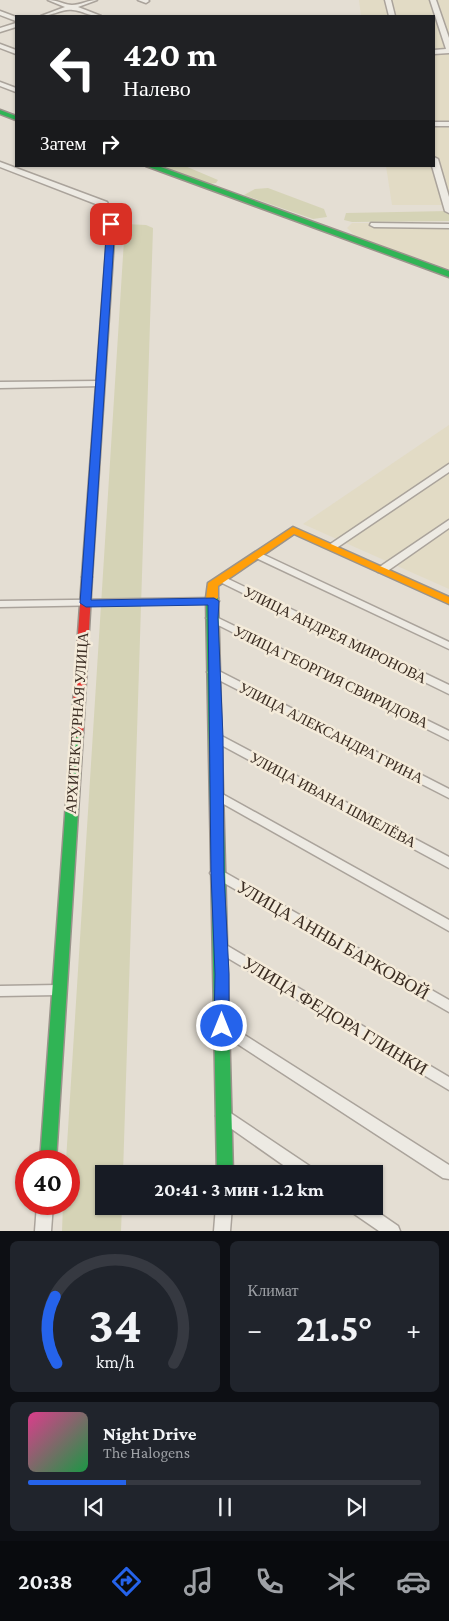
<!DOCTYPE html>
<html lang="ru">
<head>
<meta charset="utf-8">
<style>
  body { margin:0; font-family:"Crimson Pro",serif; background:#20242c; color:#f1f3f6; height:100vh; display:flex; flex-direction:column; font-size:19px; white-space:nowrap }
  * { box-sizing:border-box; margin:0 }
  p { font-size:16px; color:#9ea1a6 }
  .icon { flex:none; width:28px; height:28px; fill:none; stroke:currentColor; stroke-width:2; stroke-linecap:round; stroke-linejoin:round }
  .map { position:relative; height:1231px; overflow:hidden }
  .side { display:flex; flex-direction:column; gap:10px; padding:10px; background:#0d0f14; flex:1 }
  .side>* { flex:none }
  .hud { position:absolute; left:15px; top:15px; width:420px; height:152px; border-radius:0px; box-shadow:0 1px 4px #0004; background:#202124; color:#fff; overflow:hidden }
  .speed { position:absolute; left:15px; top:1150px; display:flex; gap:10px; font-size:25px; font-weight:700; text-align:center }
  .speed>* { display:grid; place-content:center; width:65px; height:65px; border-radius:50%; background:#171b24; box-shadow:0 1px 4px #0004; line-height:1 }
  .speed .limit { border:8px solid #d22; background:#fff; color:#111 }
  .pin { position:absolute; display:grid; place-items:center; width:42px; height:42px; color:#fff; margin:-21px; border-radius:10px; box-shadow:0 2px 8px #0006 }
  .me { position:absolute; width:55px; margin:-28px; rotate:0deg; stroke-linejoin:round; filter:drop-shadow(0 0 4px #0008) }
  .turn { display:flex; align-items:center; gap:18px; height:105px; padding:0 25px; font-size:22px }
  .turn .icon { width:65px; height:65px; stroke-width:2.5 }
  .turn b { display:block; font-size:35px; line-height:42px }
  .then { display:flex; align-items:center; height:48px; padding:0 25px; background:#0003; gap:10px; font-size:19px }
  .big { font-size:38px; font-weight:700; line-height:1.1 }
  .side .card { flex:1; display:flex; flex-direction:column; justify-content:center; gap:8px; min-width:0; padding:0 18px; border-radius:8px; background:#20242c }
  .side .dial { align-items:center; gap:0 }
  .dial svg { height:130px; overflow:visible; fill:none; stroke:#363941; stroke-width:7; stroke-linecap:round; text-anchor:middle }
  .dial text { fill:#f1f3f6; stroke:none }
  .song { display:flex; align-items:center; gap:15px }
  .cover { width:60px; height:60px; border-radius:8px; background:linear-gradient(135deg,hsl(330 70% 55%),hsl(140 70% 35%)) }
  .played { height:5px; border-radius:2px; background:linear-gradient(90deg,#2563eb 25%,#363941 25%) }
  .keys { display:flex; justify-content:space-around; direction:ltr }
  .heat { display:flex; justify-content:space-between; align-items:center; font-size:28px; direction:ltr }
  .side .tiles { flex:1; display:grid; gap:10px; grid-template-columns:1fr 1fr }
  .card:last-child { grid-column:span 2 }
  .trip { position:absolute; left:95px; top:1165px; width:288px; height:50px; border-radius:0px; background:#171b24; box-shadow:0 1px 4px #0004; font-weight:700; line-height:50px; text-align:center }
  .tab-bar { display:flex; height:80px; justify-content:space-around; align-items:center; background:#090b0e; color:#9ea1a6 }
  .tab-bar .icon { width:35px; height:35px }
  .tab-bar .active { color:#2563eb }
  .tab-bar b { font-size:22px; color:#f1f3f6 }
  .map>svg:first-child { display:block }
  .farmland { fill:#e2dbc5 }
  .green { fill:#d5d3b6 }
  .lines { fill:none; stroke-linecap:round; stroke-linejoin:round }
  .street-casing { stroke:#aaa39b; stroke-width:3 }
  .fast-casing { stroke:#9a938b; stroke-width:3 }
  .slow-casing { stroke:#9a938b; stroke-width:3 }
  .jam-casing { stroke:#9a938b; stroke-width:3 }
  .street { fill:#edeae3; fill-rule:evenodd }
  .fast { fill:#30b455; fill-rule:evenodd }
  .slow { fill:#ff9f0a; fill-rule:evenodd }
  .jam { fill:#e5322d; fill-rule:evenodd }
  .route { fill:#2563eb; stroke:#184099 }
  .labels { text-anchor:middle; stroke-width:5; stroke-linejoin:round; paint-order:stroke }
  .street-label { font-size:15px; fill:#3a2c22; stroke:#f4ebda }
  .near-street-label { font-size:18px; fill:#3a2c22; stroke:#f4ebda }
</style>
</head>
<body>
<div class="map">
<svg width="449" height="1231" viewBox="0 0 449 1231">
  <rect width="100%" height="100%" fill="#e4ded3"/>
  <path class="farmland" d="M359,0H449V205H392L386,166H434V16H361Z
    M352,223H449V269L355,236L347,228Z
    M449,425V589L303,524Z"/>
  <path class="green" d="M160,166H185L218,180L216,183L208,184Z
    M268,188L324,209L327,217L313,219L244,195L255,189Z
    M449,211V221L352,222L344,220L346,213Z
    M125,224L146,225L153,228L123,1174H104V1206H122L121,1231H62L63,1204H69V1161H66Z"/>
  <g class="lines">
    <g class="street-casing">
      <path id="street" d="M48,0C57,0 65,5 72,5C81,5 88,0 97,0L78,7L101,16C91,17 83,11 73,10C63,8 52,16 41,16L65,7Z
        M138,0H148L149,1L146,3Z
        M385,0H391L395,16H389Z
        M430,0H436L449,38V53L434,54V50L446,49Z
        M0,11L16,17V21L0,15Z
        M16,23V27L0,32V28Z
        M0,44L16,50V54L0,48Z
        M0,82L16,88V92L0,86Z
        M434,122H449V126H434Z
        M434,157L438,159L449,197V213L445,211L432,166H434Z
        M0,162L107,202L108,204L101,206L0,167Z
        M371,223L449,224V228L374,227L370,225Z
        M99,381L102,382V386L0,388V382Z
        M449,464V472L335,549L331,550L326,547Z
        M449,520V528L386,572H378L377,570L378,568Z
        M258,552L449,642V649L254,557L253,555Z
        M222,576L449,685V694L218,581L217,579Z
        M213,598L219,601L217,603L0,607V601Z
        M212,615L449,731V740L208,620L206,618Z
        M213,668L449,789V798L209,675L207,672Z
        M216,733L449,857V868L212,740L210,737L212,734Z
        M217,791L449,920V931L213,798L211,795L213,792Z
        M217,868L449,1000V1012L212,876L210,873L212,870Z
        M221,942L449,1077V1090L216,951L214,947L216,943Z
        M58,985L63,986L65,990L63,994L58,995L0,996V986Z
        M221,1020L449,1165V1179L443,1178L216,1030L214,1026L216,1022Z
        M224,1110L229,1112L314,1169L316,1174H296L219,1120L216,1116L219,1112Z
        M37,1204H53L51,1231H35Z
        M216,1206H232L230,1231H214Z
        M348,1206H369L398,1226L400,1231H379L350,1211Z"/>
    </g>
    <g class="fast-casing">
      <path id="fast" d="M0,110L16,116V120L0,114Z
        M146,166H158L449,271V277Z
        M108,222L115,224L92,577L87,580L82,577Z
        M212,595L218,598L233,1174H217L206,598Z
        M77,729L83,733L56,1161H40L71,733Z"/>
    </g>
    <g class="slow-casing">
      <path id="slow" d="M293,527L449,597V604L294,534L218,586V598L212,601L208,600L206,598L208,583Z"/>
    </g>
    <g class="jam-casing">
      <path id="jam" d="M87,574L92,577L83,733L77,737L71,733L82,577Z"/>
    </g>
    <use href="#street" class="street"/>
    <use href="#fast" class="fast"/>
    <use href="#slow" class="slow"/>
    <use href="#jam" class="jam"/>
  </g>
  <path class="route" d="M111,222L115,224L91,600L214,598L219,601L218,618L223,737L224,873L229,974V1026L227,1030L222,1031L216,1030L214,1026L215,974L211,873L208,605L86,607L80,603L107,224Z"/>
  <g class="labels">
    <g class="street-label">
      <text transform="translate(335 635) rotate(26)" y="5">УЛИЦА АНДРЕЯ МИРОНОВА</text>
      <text transform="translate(331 677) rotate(26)" y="5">УЛИЦА ГЕОРГИЯ СВИРИДОВА</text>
      <text transform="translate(77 723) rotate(-86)" y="5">АРХИТЕКТУРНАЯ УЛИЦА</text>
      <text transform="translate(331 733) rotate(27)" y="5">УЛИЦА АЛЕКСАНДРА ГРИНА</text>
      <text transform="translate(333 800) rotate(28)" y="5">УЛИЦА ИВАНА ШМЕЛЁВА</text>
    </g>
    <g class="near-street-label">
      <text transform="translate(333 940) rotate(30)" y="6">УЛИЦА АННЫ БАРКОВОЙ</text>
      <text transform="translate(335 1016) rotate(31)" y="6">УЛИЦА ФЕДОРА ГЛИНКИ</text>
    </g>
  </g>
</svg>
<div class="speed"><div class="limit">40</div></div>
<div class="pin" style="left:111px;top:224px;background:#d93025"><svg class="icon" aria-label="arrive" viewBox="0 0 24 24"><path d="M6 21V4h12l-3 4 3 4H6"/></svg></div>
<svg class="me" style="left:222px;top:1026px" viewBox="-20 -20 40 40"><circle r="17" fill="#2563eb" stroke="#fff" stroke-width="3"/><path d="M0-11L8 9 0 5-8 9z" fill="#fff"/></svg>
<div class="trip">20:41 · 3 мин · 1.2 km</div>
<div class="hud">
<div class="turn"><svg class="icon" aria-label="left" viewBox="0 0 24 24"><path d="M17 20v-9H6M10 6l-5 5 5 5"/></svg><div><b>420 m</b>Налево</div></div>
<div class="then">Затем<svg class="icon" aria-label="right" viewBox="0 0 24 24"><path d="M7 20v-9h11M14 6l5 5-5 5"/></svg></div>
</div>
</div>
<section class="side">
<div class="tiles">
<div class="card dial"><svg viewBox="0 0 100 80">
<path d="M14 69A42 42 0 1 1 86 69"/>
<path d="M14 69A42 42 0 0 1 13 28" stroke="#2563eb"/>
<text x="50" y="56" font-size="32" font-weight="700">34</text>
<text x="50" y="72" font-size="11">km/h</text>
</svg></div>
<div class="card"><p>Климат</p>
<div class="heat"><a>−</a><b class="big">21.5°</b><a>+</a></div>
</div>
<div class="card">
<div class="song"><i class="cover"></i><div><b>Night Drive</b><p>The Halogens</p></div></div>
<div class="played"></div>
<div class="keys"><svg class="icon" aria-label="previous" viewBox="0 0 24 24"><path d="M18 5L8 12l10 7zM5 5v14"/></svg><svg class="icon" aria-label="pause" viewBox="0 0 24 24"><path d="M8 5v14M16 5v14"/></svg><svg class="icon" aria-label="next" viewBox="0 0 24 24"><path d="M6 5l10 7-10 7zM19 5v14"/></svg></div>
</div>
</div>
</section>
<nav class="tab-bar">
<b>20:38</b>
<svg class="icon active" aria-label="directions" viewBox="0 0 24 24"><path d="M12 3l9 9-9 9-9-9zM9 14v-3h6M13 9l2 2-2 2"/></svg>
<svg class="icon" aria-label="music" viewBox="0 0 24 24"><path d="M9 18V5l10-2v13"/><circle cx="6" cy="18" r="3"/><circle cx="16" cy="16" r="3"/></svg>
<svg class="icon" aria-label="phone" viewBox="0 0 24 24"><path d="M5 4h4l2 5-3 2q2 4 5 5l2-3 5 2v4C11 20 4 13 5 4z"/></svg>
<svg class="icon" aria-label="climate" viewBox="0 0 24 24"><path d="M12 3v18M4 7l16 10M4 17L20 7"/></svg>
<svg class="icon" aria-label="car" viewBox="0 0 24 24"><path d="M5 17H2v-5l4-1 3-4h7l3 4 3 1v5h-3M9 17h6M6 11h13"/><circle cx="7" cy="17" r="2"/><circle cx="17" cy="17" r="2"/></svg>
</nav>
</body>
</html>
